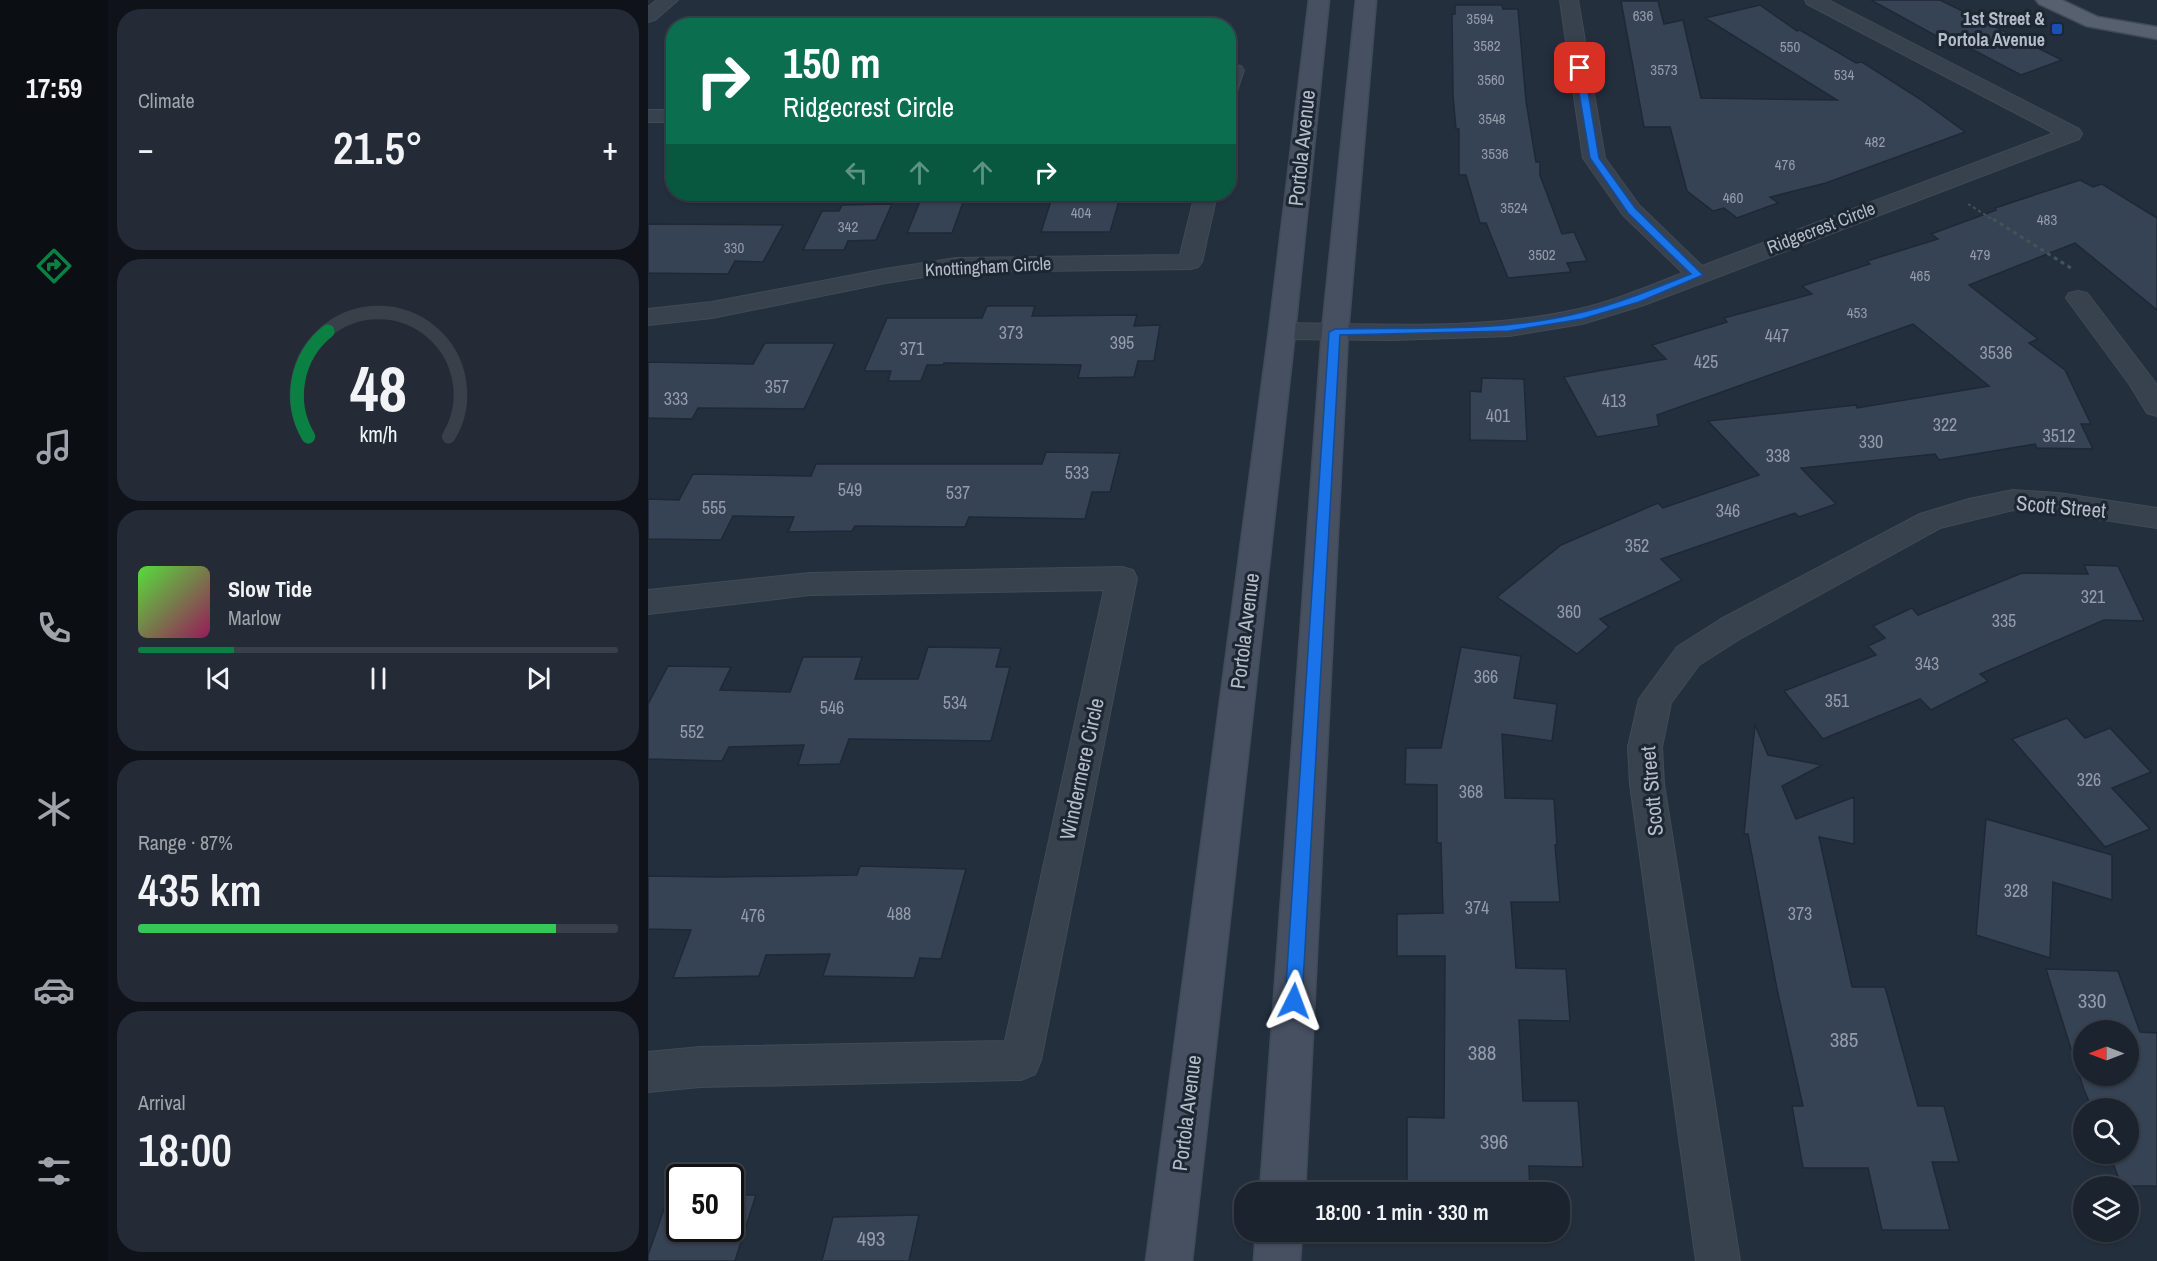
<!DOCTYPE html>
<html lang="en">
<head>
<meta charset="utf-8">
<style>
  body { margin:0; font-family:"Archivo Narrow",sans-serif; background:#242b36; color:#f1f3f6; height:100vh; display:flex; flex-direction:column; font-size:22px; white-space:nowrap }
  * { box-sizing:border-box; margin:0 }
  p { font-size:20px; color:#a0a4aa }
  .icon { flex:none; width:33px; height:33px; fill:none; stroke:currentColor; stroke-width:2; stroke-linecap:round; stroke-linejoin:round }
  .map { position:relative; flex:1; overflow:hidden }
  .side { display:flex; flex-direction:column; gap:9px; padding:9px; background:#0f1319; width:540px }
  .side>* { flex:none }
  .banner { position:absolute; left:18px; top:18px; width:570px; height:183px; border-radius:24px; box-shadow:0 2px 4px #0004,0 0 0 2px #39404a; background:#0b6e4f; color:#fff; overflow:hidden }
  .needle { width:39px; rotate:270deg }
  .buttons { position:absolute; left:1425px; top:1020px; display:grid; gap:12px }
  .buttons a { display:grid; place-items:center; width:66px; height:66px; border-radius:50%; background:#1b232e; box-shadow:0 2px 4px #0004,0 0 0 2px #39404a; font-size:30px }
  .speed { position:absolute; left:18px; top:1164px; display:flex; gap:12px; font-size:30px; font-weight:700; text-align:center }
  .speed>* { display:grid; place-content:center; width:78px; height:78px; border-radius:50%; background:#1b232e; box-shadow:0 2px 4px #0004,0 0 0 2px #39404a; line-height:1 }
  .speed .limit { border:3px solid #111; border-radius:9px; background:#fff; color:#111 }
  .pin { position:absolute; display:grid; place-items:center; width:51px; height:51px; color:#fff; margin:-26px; border-radius:12px; box-shadow:0 3px 9px #0006 }
  .me { position:absolute; width:66px; margin:-33px; rotate:3deg; stroke-linejoin:round; filter:drop-shadow(0 0 4px #0008) }
  .turn { display:flex; align-items:center; gap:21px; height:126px; padding:0 18px; font-size:27px }
  .turn .icon { width:78px; height:78px; stroke-width:2.5 }
  .turn b { display:block; font-size:42px; line-height:51px }
  .lanes { display:flex; align-items:center; height:57px; padding:0 18px; background:#0003; justify-content:center; gap:30px; direction:ltr }
  .lanes .off { opacity:.35 }
  .big { font-size:45px; font-weight:600; line-height:1.1 }
  .side .tile { flex:1; display:flex; flex-direction:column; justify-content:center; gap:9px; min-width:0; padding:0 21px; border-radius:24px; background:#242b36 }
  .side .dial { align-items:center; gap:0 }
  .dial svg { height:156px; overflow:visible; fill:none; stroke:#39404a; stroke-width:7; stroke-linecap:round; text-anchor:middle }
  .dial text { fill:#f1f3f6; stroke:none }
  .song { display:flex; align-items:center; gap:18px }
  .cover { width:72px; height:72px; border-radius:9px; background:linear-gradient(135deg,hsl(110 70% 55%),hsl(330 70% 35%)) }
  .played { height:6px; border-radius:3px; background:linear-gradient(90deg,#0b8043 20%,#39404a 20%) }
  .keys { display:flex; justify-content:space-around; direction:ltr }
  .heat { display:flex; justify-content:space-between; align-items:center; font-size:33px; direction:ltr }
  .charge { height:9px; border-radius:4px; background:linear-gradient(90deg,#34c759 87%,#39404a 0) }
  .trip { position:absolute; left:586px; top:1182px; width:336px; height:60px; border-radius:24px; background:#1b232e; box-shadow:0 2px 4px #0004,0 0 0 2px #39404a; font-weight:600; line-height:60px; text-align:center }
  main { display:flex; flex:1; min-height:0 }
  .menu { display:flex; flex-direction:column; width:108px; justify-content:space-around; align-items:center; background:#0b0e12; color:#a0a4aa }
  .menu .icon { width:42px; height:42px }
  .menu .on { color:#0b8043 }
  .menu b { font-size:27px; color:#f1f3f6 }
  .map>svg:first-child { display:block }
  .building { fill:#364354; stroke:#1f2835; stroke-width:1.5; fill-rule:evenodd }
  .lines { fill:none; stroke-linecap:round; stroke-linejoin:round }
  .minor-casing { stroke:#414a57; stroke-width:2 }
  .secondary-casing { stroke:#414a57; stroke-width:3 }
  .primary-casing { stroke:#414a57; stroke-width:3 }
  .path-far1 { stroke:#3f5557; stroke-width:2; stroke-dasharray:3 3; stroke-linecap:butt }
  .path { stroke:#3f5557; stroke-width:3; stroke-dasharray:4 4; stroke-linecap:butt }
  .minor { fill:#38414e; fill-rule:evenodd }
  .secondary { fill:#465061; fill-rule:evenodd }
  .primary { fill:#56606e; fill-rule:evenodd }
  .route { fill:#1a73e8; stroke:#114b97; stroke-width:1.5 }
  .transit-dot { fill:#1a4fb4; stroke:#1d2633; stroke-width:2 }
  .labels { text-anchor:middle; stroke-width:6; stroke-linejoin:round; paint-order:stroke }
  .far-number-label { font-size:15px; fill:#929caa }
  .far-poi-label { font-size:18px; font-weight:bold; fill:#b4bcc9; stroke:#1d2633; text-anchor:end }
  .far-street-label { font-size:18px; fill:#b4bcc9; stroke:#1d2633 }
  .number-label { font-size:18px; fill:#929caa }
  .street-label { font-size:21px; fill:#b4bcc9; stroke:#1d2633 }
  .near-number-label { font-size:21px; fill:#929caa }
</style>
</head>
<body>
<main>
<nav class="menu">
<b>17:59</b>
<svg class="icon on" aria-label="directions" viewBox="0 0 24 24"><path d="M12 3l9 9-9 9-9-9zM9 14v-3h6M13 9l2 2-2 2"/></svg>
<svg class="icon" aria-label="music" viewBox="0 0 24 24"><path d="M9 18V5l10-2v13"/><circle cx="6" cy="18" r="3"/><circle cx="16" cy="16" r="3"/></svg>
<svg class="icon" aria-label="phone" viewBox="0 0 24 24"><path d="M5 4h4l2 5-3 2q2 4 5 5l2-3 5 2v4C11 20 4 13 5 4z"/></svg>
<svg class="icon" aria-label="climate" viewBox="0 0 24 24"><path d="M12 3v18M4 7l16 10M4 17L20 7"/></svg>
<svg class="icon" aria-label="car" viewBox="0 0 24 24"><path d="M5 17H2v-5l4-1 3-4h7l3 4 3 1v5h-3M9 17h6M6 11h13"/><circle cx="7" cy="17" r="2"/><circle cx="17" cy="17" r="2"/></svg>
<svg class="icon" aria-label="filters" viewBox="0 0 24 24"><path d="M4 7h16M4 17h16"/><circle cx="9" cy="7" r="2"/><circle cx="15" cy="17" r="2"/></svg>
</nav>
<section class="side">
<div class="tile"><p>Climate</p>
<div class="heat"><a>−</a><b class="big">21.5°</b><a>+</a></div>
</div>
<div class="tile dial"><svg viewBox="0 0 100 80">
<path d="M14 69A42 42 0 1 1 86 69"/>
<path d="M14 69A42 42 0 0 1 24 15" stroke="#0b8043"/>
<text x="50" y="56" font-size="32" font-weight="700">48</text>
<text x="50" y="72" font-size="11">km/h</text>
</svg></div>
<div class="tile">
<div class="song"><i class="cover"></i><div><b>Slow Tide</b><p>Marlow</p></div></div>
<div class="played"></div>
<div class="keys"><svg class="icon" aria-label="previous" viewBox="0 0 24 24"><path d="M18 5L8 12l10 7zM5 5v14"/></svg><svg class="icon" aria-label="pause" viewBox="0 0 24 24"><path d="M8 5v14M16 5v14"/></svg><svg class="icon" aria-label="next" viewBox="0 0 24 24"><path d="M6 5l10 7-10 7zM19 5v14"/></svg></div>
</div>
<div class="tile"><p>Range · 87%</p><b class="big">435 km</b><div class="charge"></div></div>
<div class="tile"><p>Arrival</p><b class="big">18:00</b></div>
</section>
<div class="map">
<svg width="1509" height="1261" viewBox="0 0 1509 1261">
  <rect width="100%" height="100%" fill="#242f3e"/>
  <path class="building" d="M1223,0H1292L1414,60L1373,75L1318,46L1312,49Z
    M973,1H1010L1016,24L1035,20L1053,98L1189,100L1057,18L1112,5L1149,31L1152,30L1208,63L1214,62L1272,99L1317,132L1178,183L1122,197L1130,203L1089,218L1076,208L1065,211L1039,191L1022,127H996Z
    M807,5H854L855,9H870L878,101L888,162H892V175L914,234L926,232L939,261L919,263L923,272L860,278L838,223H832L818,175H811V129H808L805,96L804,14H807Z
    M1432,180L1445,187L1454,184L1509,218V310L1427,243L1321,285L1390,339L1381,343L1417,370L1443,424H1433L1445,449L1389,448L1387,444L1291,460L1287,454L1153,468L1188,504L1151,517L1147,513L1013,559L1034,580L952,619L961,627L929,654L849,597L913,545L1010,503L1015,508L1111,475L1060,421L1208,405L1209,408L1341,386L1265,324L1009,415L1011,426L949,437L916,377L1018,359L1004,345L1079,322L1076,318L1164,294L1154,286L1222,264L1219,261L1290,239L1283,234L1348,210L1347,208Z
    M275,194H318L304,233H259Z
    M405,194H473L462,232H393Z
    M244,204L228,240L200,241L196,250H155L174,211H191L194,205Z
    M0,224L135,225L115,262L87,261L80,274L0,273Z
    M339,306H387L384,316L489,315L486,326L512,325L506,361H490L486,377L430,378L433,365L296,363L295,365H279L273,381H240L243,371H216L239,318H334Z
    M117,343H187L156,409L50,408L44,419L0,418V362L105,364Z
    M834,378L876,379L879,441L822,440V391L833,392Z
    M398,452L472,453L462,492H444L437,519L321,517L317,527L207,526L204,531L140,532L146,517L85,516L73,540L0,539V499L31,500L45,474L163,476L168,464H394Z
    M1436,565L1470,566L1496,621L1456,620L1332,674L1340,681L1283,710L1272,699L1175,739L1136,691L1228,655L1220,646L1237,638L1225,626L1264,608L1270,615L1374,573L1440,574Z
    M280,647L353,648L348,667H362L343,741L201,739L192,764L150,765L156,745L81,747L74,761L0,759V704L20,666L83,667L72,690L142,692L155,657H214L207,679H270Z
    M813,647L873,656L866,698L909,704L904,741L854,734L857,798L906,799L909,845H907L912,902H863L868,968L918,969L922,1021L871,1020L875,1101H930L935,1167L881,1166L882,1192H759V1117L796,1118L797,956H749V914L795,913L793,843H789V785L757,784L758,748H793Z
    M1419,718L1437,738L1462,728L1503,772L1464,788L1502,829L1457,847L1364,739Z
    M1107,725L1120,755L1174,765L1134,786L1148,819L1206,797V844L1171,837L1204,987H1237L1270,1106H1296L1311,1162H1284L1302,1230H1234L1220,1168H1155L1144,1106H1155L1129,989L1100,834H1096Z
    M1338,819L1464,855V900L1405,882L1402,958L1328,935Z
    M212,866L318,869L293,959L272,958L266,978L175,976L182,954L118,955L111,976L25,978L43,930L0,929V876L72,877L209,875Z
    M1398,969L1470,971L1492,1032L1509,1033V1186H1474L1461,1154H1480V1108H1444L1436,1090ZM1436,1030H1480V1076H1436Z
    M21,1195H32V1228H82V1195H108L87,1261H0V1255Z
    M271,1215L261,1261H174L185,1217Z
    M758,1232H884V1238L758,1237Z"/>
  <g class="lines">
    <g class="minor-casing">
      <path id="minor" d="M9,0H30L7,20L0,22V7Z
        M912,0H930L957,158L991,205L1054,266L1406,133L1159,4L1157,0H1180L1431,129L1434,134L1431,139L996,305L934,324L861,336L745,340L634,339L625,337L621,331L625,325L634,323C732,324 835,331 931,309C966,301 1001,286 1035,273L975,215L935,158Z
        M580,64L593,66L596,70L587,97L580,99Z
        M0,110H26V122H0Z
        M547,194H569L554,262L550,267L542,269L308,272L237,283L64,318L0,325V309L64,302L237,269L308,258L532,255Z
        M1430,291L1439,293L1506,381L1509,386V416L1499,413L1482,385L1418,298L1421,293Z
        M1365,490L1410,493L1509,508V528L1410,513L1365,510L1292,528L1095,637L1051,665L1023,703L1014,747L1016,784L1092,1261H1048L982,784L980,747L991,699L1029,647L1073,619L1272,514L1321,499Z
        M474,567L485,570L489,578L393,1060L387,1074L373,1080L52,1087L0,1092V1052L52,1047L357,1041L456,590L162,595L0,614V590L162,573Z"/>
    </g>
    <g class="secondary-casing">
      <path id="secondary" d="M661,0H681L647,331L544,1261H498L621,331Z
        M708,0H728L700,332L657,1192H612L674,332Z
        M608,1232H654L652,1261H606Z"/>
    </g>
    <g class="primary-casing">
      <path id="primary" d="M1388,0H1414L1450,17L1509,27V39L1438,26L1391,4Z"/>
    </g>
    <path class="path-far1" d="M1320,204L1347,221"/>
    <path class="path" d="M1345,219L1426,270"/>
    <use href="#minor" class="minor"/>
    <use href="#secondary" class="secondary"/>
    <use href="#primary" class="primary"/>
  </g>
  <path class="route" d="M932,65L936,68L951,158L987,208L1055,275L991,302L934,319L861,331L692,335L654,1001L652,1007L646,1009L640,1007L637,1001L681,332L687,329C768,327 855,333 935,312C972,303 1007,288 1043,274L980,213L942,158L927,68Z"/>
  <rect class="transit-dot" x="1403" y="23" width="12" height="12" rx="3"/>
  <g class="labels">
    <g class="far-number-label">
      <text x="995" y="21">636</text>
      <text x="832" y="24">3594</text>
      <text x="839" y="51">3582</text>
      <text x="1142" y="52">550</text>
      <text x="1016" y="75">3573</text>
      <text x="1196" y="80">534</text>
      <text x="843" y="85">3560</text>
      <text x="844" y="124">3548</text>
      <text x="1227" y="147">482</text>
      <text x="847" y="159">3536</text>
      <text x="1137" y="170">476</text>
      <text x="1085" y="203">460</text>
      <text x="866" y="213">3524</text>
      <text x="433" y="218">404</text>
      <text x="1399" y="225">483</text>
      <text x="200" y="232">342</text>
      <text x="86" y="253">330</text>
      <text x="894" y="260">3502</text>
      <text x="1332" y="260">479</text>
      <text x="1272" y="281">465</text>
      <text x="1209" y="318">453</text>
    </g>
    <g class="far-poi-label">
      <text x="1397" y="25">1st Street &amp;<tspan x="1397" dy="21">Portola Avenue</tspan></text>
    </g>
    <g class="far-street-label">
      <text transform="translate(1173 228) rotate(-21)" y="6">Ridgecrest Circle</text>
      <text transform="translate(340 267) rotate(-3)" y="6">Knottingham Circle</text>
    </g>
    <g class="number-label">
      <text x="363" y="339">373</text>
      <text x="1129" y="342">447</text>
      <text x="474" y="349">395</text>
      <text x="264" y="355">371</text>
      <text x="1348" y="359">3536</text>
      <text x="1058" y="368">425</text>
      <text x="129" y="393">357</text>
      <text x="28" y="405">333</text>
      <text x="966" y="407">413</text>
      <text x="850" y="422">401</text>
      <text x="1297" y="431">322</text>
      <text x="1411" y="442">3512</text>
      <text x="1223" y="448">330</text>
      <text x="1130" y="462">338</text>
      <text x="429" y="479">533</text>
      <text x="202" y="496">549</text>
      <text x="310" y="499">537</text>
      <text x="66" y="514">555</text>
      <text x="1080" y="517">346</text>
      <text x="989" y="552">352</text>
      <text x="1445" y="603">321</text>
      <text x="921" y="618">360</text>
      <text x="1356" y="627">335</text>
      <text x="1279" y="670">343</text>
      <text x="838" y="683">366</text>
      <text x="1189" y="707">351</text>
      <text x="307" y="709">534</text>
      <text x="184" y="714">546</text>
      <text x="44" y="738">552</text>
      <text x="1441" y="786">326</text>
      <text x="823" y="798">368</text>
      <text x="1368" y="897">328</text>
      <text x="829" y="914">374</text>
      <text x="251" y="920">488</text>
      <text x="1152" y="920">373</text>
      <text x="105" y="922">476</text>
    </g>
    <g class="street-label">
      <text transform="translate(654 148) rotate(-84)" y="7">Portola Avenue</text>
      <text transform="translate(1413 507) rotate(5)" y="7">Scott Street</text>
      <text transform="translate(597 631) rotate(-83)" y="7">Portola Avenue</text>
      <text transform="translate(434 769) rotate(-78)" y="7">Windermere Circle</text>
      <text transform="translate(1004 791) rotate(-95)" y="7">Scott Street</text>
      <text transform="translate(539 1113) rotate(-83)" y="7">Portola Avenue</text>
    </g>
    <g class="near-number-label">
      <text x="1444" y="1008">330</text>
      <text x="1196" y="1047">385</text>
      <text x="834" y="1060">388</text>
      <text x="846" y="1149">396</text>
      <text x="223" y="1246">493</text>
    </g>
  </g>
</svg>
<div class="buttons">
<a><svg class="needle" viewBox="-14 -14 28 28"><path d="M0-13l5 13h-10z" fill="#e53935"/><path d="M0 13l5-13h-10z" fill="#a0a4aa"/></svg></a>
<a><svg class="icon" aria-label="search" viewBox="0 0 24 24"><circle cx="10" cy="10" r="6"/><path d="M15 15l6 6"/></svg></a>
<a><svg class="icon" aria-label="layers" viewBox="0 0 24 24"><path d="M12 4l9 5-9 5-9-5zM3 14l9 5 9-5"/></svg></a>
</div>
<div class="speed"><div class="limit">50</div></div>
<div class="pin" style="left:932px;top:68px;background:#d93025"><svg class="icon" aria-label="arrive" viewBox="0 0 24 24"><path d="M6 21V4h12l-3 4 3 4H6"/></svg></div>
<svg class="me" style="left:646px;top:1001px" viewBox="-20 -20 40 40"><path d="M0-17L14 15 0 8-14 15z" fill="#1a73e8" stroke="#fff" stroke-width="4"/></svg>
<div class="trip">18:00 · 1 min · 330 m</div>
<div class="banner">
<div class="turn"><svg class="icon" aria-label="right" viewBox="0 0 24 24"><path d="M7 20v-9h11M14 6l5 5-5 5"/></svg><div><b>150 m</b>Ridgecrest Circle</div></div>
<div class="lanes"><svg class="icon off" aria-label="left" viewBox="0 0 24 24"><path d="M17 20v-9H6M10 6l-5 5 5 5"/></svg><svg class="icon off" aria-label="ahead" viewBox="0 0 24 24"><path d="M12 20V5M6 11l6-6 6 6"/></svg><svg class="icon off" aria-label="ahead" viewBox="0 0 24 24"><path d="M12 20V5M6 11l6-6 6 6"/></svg><svg class="icon" aria-label="right" viewBox="0 0 24 24"><path d="M7 20v-9h11M14 6l5 5-5 5"/></svg></div>
</div>
</div>
</main>
</body>
</html>
